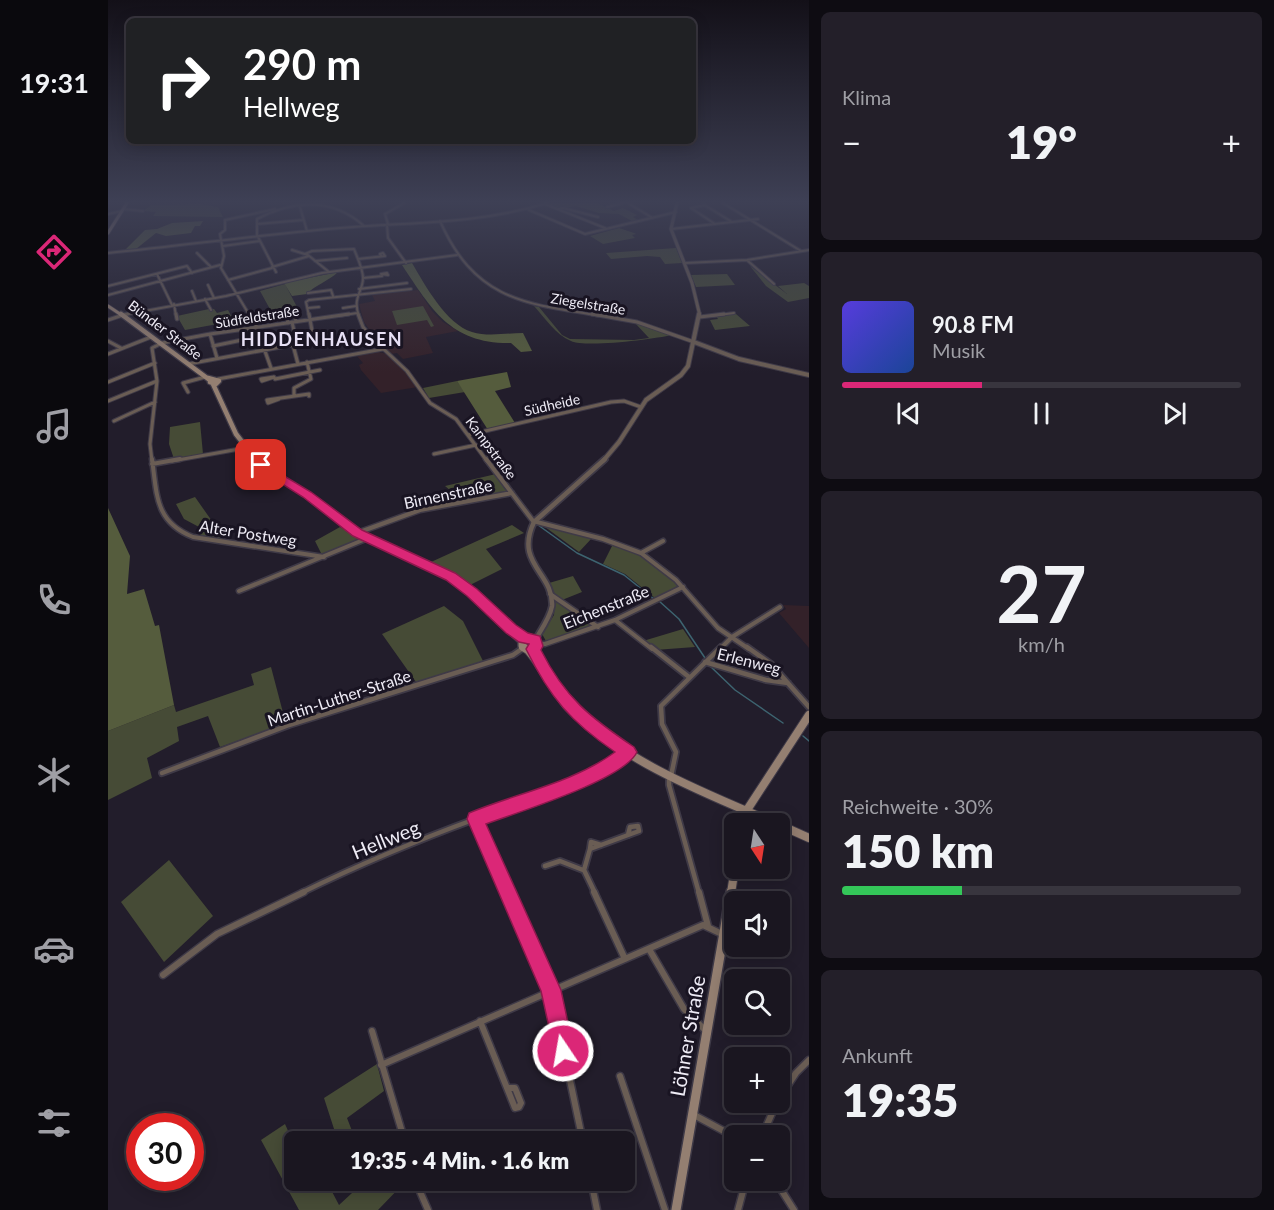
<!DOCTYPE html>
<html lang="de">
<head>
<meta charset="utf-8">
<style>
  body { margin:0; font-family:Lato,sans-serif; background:#231f29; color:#f1f3f6; height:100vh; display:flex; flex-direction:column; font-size:22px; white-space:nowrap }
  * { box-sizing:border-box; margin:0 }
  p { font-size:20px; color:#9f9fa5 }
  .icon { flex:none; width:33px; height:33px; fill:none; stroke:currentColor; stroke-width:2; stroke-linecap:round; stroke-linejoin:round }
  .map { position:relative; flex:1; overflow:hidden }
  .side { display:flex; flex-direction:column; gap:12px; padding:12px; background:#0e0c12; width:465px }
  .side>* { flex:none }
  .guide { position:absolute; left:18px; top:18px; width:570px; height:126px; border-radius:9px; box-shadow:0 3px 15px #0003,0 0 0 2px #38353e; background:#202124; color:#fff; overflow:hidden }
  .needle { width:39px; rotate:168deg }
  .controls { position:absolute; left:616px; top:813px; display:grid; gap:12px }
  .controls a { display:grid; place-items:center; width:66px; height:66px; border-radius:9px; background:#1a1620; box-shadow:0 3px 15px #0003,0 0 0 2px #38353e; font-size:30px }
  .speed { position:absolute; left:18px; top:1113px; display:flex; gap:12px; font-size:30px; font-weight:700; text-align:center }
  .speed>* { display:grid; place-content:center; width:78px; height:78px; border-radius:50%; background:#1a1620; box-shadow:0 3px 15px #0003,0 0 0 2px #38353e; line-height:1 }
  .speed .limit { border:9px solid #d22; background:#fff; color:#111 }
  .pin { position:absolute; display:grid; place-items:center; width:51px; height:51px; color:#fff; margin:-26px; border-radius:12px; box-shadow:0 3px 9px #0006 }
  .me { position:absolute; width:66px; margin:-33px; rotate:348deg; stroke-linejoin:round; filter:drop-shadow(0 0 4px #0008) }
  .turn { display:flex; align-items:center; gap:21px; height:126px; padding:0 18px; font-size:27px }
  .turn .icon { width:78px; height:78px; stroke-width:2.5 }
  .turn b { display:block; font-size:42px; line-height:51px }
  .big { font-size:45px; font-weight:800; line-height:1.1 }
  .side .tile { flex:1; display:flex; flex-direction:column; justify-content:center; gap:9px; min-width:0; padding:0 21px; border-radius:9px; background:#231f29 }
  .side .dial { align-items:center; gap:0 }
  .dial b { font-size:78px; line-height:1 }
  .song { display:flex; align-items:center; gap:18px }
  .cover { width:72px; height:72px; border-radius:9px; background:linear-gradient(135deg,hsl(250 70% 55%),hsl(220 70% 35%)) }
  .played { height:6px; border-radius:3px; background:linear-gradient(90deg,#db2777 35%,#38353e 35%) }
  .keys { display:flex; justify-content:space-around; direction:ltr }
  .heat { display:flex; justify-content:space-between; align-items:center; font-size:33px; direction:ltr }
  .charge { height:9px; border-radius:4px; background:linear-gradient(90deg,#34c759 30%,#38353e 0) }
  .trip { position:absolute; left:176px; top:1131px; width:351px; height:60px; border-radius:9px; background:#1a1620; box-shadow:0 3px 15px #0003,0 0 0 2px #38353e; font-weight:800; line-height:60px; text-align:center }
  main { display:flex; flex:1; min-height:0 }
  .tab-bar { display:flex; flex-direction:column; width:108px; justify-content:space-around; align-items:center; background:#0a090d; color:#9f9fa5 }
  .tab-bar .icon { width:42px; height:42px }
  .tab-bar .active { color:#db2777 }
  .tab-bar b { font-size:27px; color:#f1f3f6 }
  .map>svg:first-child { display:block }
  .education { fill:#332129 }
  .green { fill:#464b36 }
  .forest { fill:#555c3d }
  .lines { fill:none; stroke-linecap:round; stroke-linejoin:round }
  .stream { stroke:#3d6470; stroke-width:1.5 }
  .minor-far4-casing { stroke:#3f3a47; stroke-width:4 }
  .minor-far3-casing { stroke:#3f3a47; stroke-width:5 }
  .minor-far2-casing { stroke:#3f3a47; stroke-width:7 }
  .minor-far1-casing { stroke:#3f3a47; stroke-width:8 }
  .minor-casing { stroke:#3f3a47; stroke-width:9 }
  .tertiary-far2-casing { stroke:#3f3a47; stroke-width:4.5 }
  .tertiary-far1-casing { stroke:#3f3a47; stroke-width:6 }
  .tertiary-casing { stroke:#3f3a47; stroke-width:8 }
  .secondary-far4-casing { stroke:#3f3a47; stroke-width:4.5 }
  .secondary-far3-casing { stroke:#3f3a47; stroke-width:7 }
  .secondary-far2-casing { stroke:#3f3a47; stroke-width:8 }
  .secondary-far1-casing { stroke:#3f3a47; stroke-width:10 }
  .secondary-casing { stroke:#3f3a47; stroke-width:12 }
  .minor-far4 { stroke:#6a5d54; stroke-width:2 }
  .minor-far3 { stroke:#6a5d54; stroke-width:3 }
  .minor-far2 { stroke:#6a5d54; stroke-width:4 }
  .minor-far1 { stroke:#6a5d54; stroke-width:4.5 }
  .minor { stroke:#6a5d54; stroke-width:6 }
  .tertiary-far2 { stroke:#6a5d54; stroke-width:3 }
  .tertiary-far1 { stroke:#6a5d54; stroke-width:4 }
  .tertiary { stroke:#6a5d54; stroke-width:4.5 }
  .secondary-far4 { stroke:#947f71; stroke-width:3 }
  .secondary-far3 { stroke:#947f71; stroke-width:4.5 }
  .secondary-far2 { stroke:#947f71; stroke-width:5 }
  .secondary-far1 { stroke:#947f71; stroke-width:8 }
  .secondary { stroke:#947f71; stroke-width:9 }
  .route { fill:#db2777; stroke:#8e194d; stroke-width:1.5 }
  .labels { text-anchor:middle; stroke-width:6; stroke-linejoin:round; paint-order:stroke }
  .far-street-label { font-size:14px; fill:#eeebf5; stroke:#191422 }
  .street-label { font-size:16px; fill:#eeebf5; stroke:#191422 }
  .far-district-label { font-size:18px; font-weight:bold; letter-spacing:1.5px; fill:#e7e0f5; stroke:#191422 }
  .near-street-label { font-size:20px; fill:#eeebf5; stroke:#191422 }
</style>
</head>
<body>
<main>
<nav class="tab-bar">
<b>19:31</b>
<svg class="icon active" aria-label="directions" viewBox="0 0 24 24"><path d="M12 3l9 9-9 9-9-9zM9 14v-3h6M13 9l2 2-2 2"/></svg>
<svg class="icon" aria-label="music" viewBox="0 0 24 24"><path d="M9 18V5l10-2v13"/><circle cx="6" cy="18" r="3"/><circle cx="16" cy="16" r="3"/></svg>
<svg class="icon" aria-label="phone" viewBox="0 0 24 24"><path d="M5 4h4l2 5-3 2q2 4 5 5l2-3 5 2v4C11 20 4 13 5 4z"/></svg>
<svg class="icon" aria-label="climate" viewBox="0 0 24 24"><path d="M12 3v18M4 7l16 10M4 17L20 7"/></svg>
<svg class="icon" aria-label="car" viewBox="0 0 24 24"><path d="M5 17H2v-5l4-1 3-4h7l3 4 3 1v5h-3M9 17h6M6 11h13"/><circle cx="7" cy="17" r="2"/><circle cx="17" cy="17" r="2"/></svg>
<svg class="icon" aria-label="filters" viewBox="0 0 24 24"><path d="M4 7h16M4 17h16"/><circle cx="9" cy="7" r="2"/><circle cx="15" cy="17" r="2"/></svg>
</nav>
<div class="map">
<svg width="701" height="1210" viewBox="0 0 701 1210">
  <rect width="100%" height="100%" fill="#221d2b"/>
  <path class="education" d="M310,290L324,311L335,322L350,331L318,337L325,353L295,359L289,353L283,354L265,335L256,322L251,304L267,301L264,295Z
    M271,352L279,354L295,369L310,387L273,393L253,370L251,365L255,363L248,355Z
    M675,605L701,606V648L671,613L678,609Z"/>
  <path class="green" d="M442,203H489L506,211L515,208L529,215L525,217L530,220L524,221L511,214L491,213L468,206L450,209L439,205Z
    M92,204L110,207L115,217L45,216L48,212L35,211L43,205Z
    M511,228L526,233L528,234L524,235L527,238L495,244L482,236Z
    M568,248L574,263L557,264L552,257L539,256L503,259L498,253Z
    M642,266L679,294L670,286L696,283L701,286V298L680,302L658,286Z
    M619,274L627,285L588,287L583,275Z
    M177,284L189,307L163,311L152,291Z
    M315,306L326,326L323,327L319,320L289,325L284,311Z
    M426,306L431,307L454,335L462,339L526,340L541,338L527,323L564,335C546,339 478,348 463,341C448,335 437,318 426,306Z
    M101,309H106L109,313L120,310L126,321L77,330L69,316Z
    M628,314L642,326L607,330L602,320L610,319L608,316Z
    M349,381L357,392L321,398L315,388Z
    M92,422L95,454L66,459L61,444L62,427Z
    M388,474L399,490L398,492L355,501L337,486Z
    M87,497L118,541L92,536L91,527L76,519L68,504Z
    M433,524L484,538L471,552Z
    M404,525L416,533L378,549L394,569L362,585L348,575L323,562Z
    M232,527L254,540L214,555L207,541Z
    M505,544L535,557L570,584V587L547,598L517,574L495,564Z
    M465,576L474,592L454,600L446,594L441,583Z
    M447,596L485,625V626L438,641L434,634L446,615Z
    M336,606L355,621L376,663L308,682L274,634Z
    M575,629L587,647L547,650L535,641Z
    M163,667L178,724L112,747L100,716L69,727L71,741L39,758L44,778L0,800V731L66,705L68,712L146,685L143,674Z
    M61,860L105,916L56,962L13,902Z
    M269,1064L276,1091L239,1118L248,1141H214L227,1132L216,1098Z
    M177,1124L186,1144V1180L223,1181L220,1184L231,1205L257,1181H298L270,1210H191L153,1140Z"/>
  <path class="forest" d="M95,221L92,226H87L83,233L58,236L48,233L28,249L17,250L37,230L49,229L64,223Z
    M304,263C317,285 338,324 364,332C380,337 399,333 415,333L424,351L413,352L403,343C343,344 324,310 294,265Z
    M230,272C221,281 205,286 199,294L184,296L176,283Z
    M399,372L403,387L387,391L407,423L380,430L349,381Z
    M0,508L22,556L19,594L36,589L47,626L51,625L66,705L0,731Z"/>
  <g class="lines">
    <path class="stream" d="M430,525L469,553L516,575L546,599
      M551,601L571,619L597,658
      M602,666L627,690L675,723
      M695,736L701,741"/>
    <g class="minor-far4-casing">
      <path id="minor-far4" d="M520,203L543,217
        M615,203L693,251
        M437,204L497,228
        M595,204L624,222
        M597,205L583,208L607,224
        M192,207L199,231
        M499,207L515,203
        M15,209L35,211
        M450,209L455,208L490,217
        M421,210L477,234L568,212
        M0,214L14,211
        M332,221C367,300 416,304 494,316
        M149,224L195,220
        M279,224L280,238L298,263
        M280,224L277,214L296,203
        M563,229L650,219
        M115,246L152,241
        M184,250L200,255L221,272
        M0,253C82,245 163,233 245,227C311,222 375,223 439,203
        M89,253L103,267
        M197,254L204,251L246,249C249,257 255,269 255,278C255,292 244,297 251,316
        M250,259L277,256L275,253L272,254L273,256
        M207,261L239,258
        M640,261L666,284
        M577,263L639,260L701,250
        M164,267L201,256
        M168,272L149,235V219C185,200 224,197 256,226
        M279,273L280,275L273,274Z
        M49,274L64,305
        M255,278L274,276
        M120,280L164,268
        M100,285L106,298
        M0,286L79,266L84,273
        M251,289L299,283
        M84,291L88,301
        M200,293L223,290L225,296
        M0,295L112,265
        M97,299L103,310
        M66,304L68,316
        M200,308L211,307
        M235,308L248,306
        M15,315L118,296L214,273L349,255
        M142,316L113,268L116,256L112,234L117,230V220L167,209
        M181,316H186
        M201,316L198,302L201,300L303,289
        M230,316L249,313
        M603,316L626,313"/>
    </g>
    <g class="minor-far3-casing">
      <path id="minor-far3" d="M68,314L69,319
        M142,314L147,323L163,368
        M201,314L205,336L220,335
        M250,314L255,327L266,340L299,371L322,403L348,419L379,461
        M484,314L529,322L586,342
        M15,315L20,314
        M592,317L616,314
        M0,320L15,315
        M180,323L178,316L186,315L188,321
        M102,334L109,358
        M0,341L13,348
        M185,345L190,364
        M105,346L134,340
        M0,354L43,337
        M80,364L189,344L184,322
        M166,377L154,381L153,379Z
        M110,379L275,349
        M167,379L212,370
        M0,382L47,363
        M80,392L75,383L97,377
        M186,396V388L203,379L199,362
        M171,399L160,403L159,400L201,394V396
        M0,401L49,381
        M6,421L47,402
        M360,435L503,402L516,401L533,407
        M326,454L368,445
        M44,461L42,444L49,381L44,348L54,343L102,334L241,314
        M64,461L137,448"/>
    </g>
    <g class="minor-far2-casing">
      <path id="minor-far2" d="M44,459C49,495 47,522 85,537L216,557
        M378,459L425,521L495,539L533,553L568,580L610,628L641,649
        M44,464L72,459
        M249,533L312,510L404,493
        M533,553L555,541
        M131,591L260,538
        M442,594L490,627
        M507,620L544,649
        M429,644H437L507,620L575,587
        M612,649L624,637L672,607"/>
    </g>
    <g class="minor-far1-casing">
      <path id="minor-far1" d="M543,647L581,677
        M639,647L663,664L701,707
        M597,662L658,680L680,683
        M54,773L181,725L405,655L415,648
        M563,776L568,752L554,724L553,706L613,647
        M561,777V785L591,893
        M367,819L400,893
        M482,849L483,842L493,845
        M437,866L452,861L475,870
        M193,893C250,865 310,840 370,818C421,799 476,786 520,753
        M487,893L476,870L482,849L531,831L530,826L522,827L520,835"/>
    </g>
    <g class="minor-casing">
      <path id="minor" d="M399,892L443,990L475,1142
        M486,892L517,959
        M591,892L600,926
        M541,949L576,1009L598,1031
        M55,975L109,934L196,892
        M372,1021L399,1088
        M264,1031L297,1142
        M273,1065L595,925L616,935
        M512,1076L557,1210
        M399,1088H407L413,1103L411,1107L407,1108Z
        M672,1097L688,1073L701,1060
        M586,1115L627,1137
        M654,1136L669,1102
        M307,1180L320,1210
        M483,1180L489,1210
        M667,1180L686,1210
        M630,1210L638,1180"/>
    </g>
    <g class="tertiary-far2-casing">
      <path id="tertiary-far2" d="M569,203L563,229L584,283L592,316"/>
    </g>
    <g class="tertiary-far1-casing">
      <path id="tertiary-far1" d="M586,342L631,359L701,375
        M495,461L511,442L538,400L573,375L580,366L591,314"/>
    </g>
    <g class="tertiary-casing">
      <path id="tertiary" d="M427,640C433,630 442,618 444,606C446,573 406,564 426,522L497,459"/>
    </g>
    <g class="secondary-far4-casing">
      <path id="secondary-far4" d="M0,233L19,203
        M0,306L15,316"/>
    </g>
    <g class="secondary-far3-casing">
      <path id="secondary-far3" d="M13,314L103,381
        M100,378L111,381L108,384L102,382
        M105,384L128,434L149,461"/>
    </g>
    <g class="secondary-far2-casing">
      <path id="secondary-far2" d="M148,459L153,465L199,495L244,530L281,548
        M278,546L330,569L352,583L413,641
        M418,649L413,646V641L418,637L425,638L429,644L425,649"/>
    </g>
    <g class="secondary-far1-casing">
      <path id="secondary-far1" d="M415,647L420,650
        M420,650C435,667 449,696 462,709C520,764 597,793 669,824
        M420,650L426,647
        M635,824L639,810L701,715
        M672,825L701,838
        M623,893L627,868"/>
    </g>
    <g class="secondary-casing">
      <path id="secondary" d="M568,1210L623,892"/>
    </g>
    <use href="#minor-far4" class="minor-far4"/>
    <use href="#minor-far3" class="minor-far3"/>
    <use href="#minor-far2" class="minor-far2"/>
    <use href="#minor-far1" class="minor-far1"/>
    <use href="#minor" class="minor"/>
    <use href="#tertiary-far2" class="tertiary-far2"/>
    <use href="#tertiary-far1" class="tertiary-far1"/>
    <use href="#tertiary" class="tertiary"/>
    <use href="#secondary-far4" class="secondary-far4"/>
    <use href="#secondary-far3" class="secondary-far3"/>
    <use href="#secondary-far2" class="secondary-far2"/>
    <use href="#secondary-far1" class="secondary-far1"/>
    <use href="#secondary" class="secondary"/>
  </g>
  <linearGradient id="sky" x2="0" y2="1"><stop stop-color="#131018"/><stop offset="0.54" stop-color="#3e4055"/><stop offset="1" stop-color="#3e4055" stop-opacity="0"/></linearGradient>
  <rect width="701" height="373" fill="url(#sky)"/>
  <path class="route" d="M153,462L203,492L254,530L347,573L369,589L408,625L420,633L432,636L435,646L433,650C457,698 483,718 526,747L529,752C516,780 410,812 378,824L453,990L466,1051L463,1059L455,1062L448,1059L433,991L359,819L361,813C409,793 465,783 507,752C463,722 442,698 418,649L421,644L411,642L398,633L359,596L338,580L245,536L195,497L149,468L147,465Z"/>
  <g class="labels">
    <g class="far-street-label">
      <text transform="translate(480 304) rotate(9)" y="5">Ziegelstraße</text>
      <text transform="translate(149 317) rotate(-9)" y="5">Südfeldstraße</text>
      <text transform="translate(57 330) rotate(37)" y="5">Bünder Straße</text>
      <text transform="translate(444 405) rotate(-13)" y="5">Südheide</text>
      <text transform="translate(383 448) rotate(53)" y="5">Kampstraße</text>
    </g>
    <g class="street-label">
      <text transform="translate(340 494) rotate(-12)" y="6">Birnenstraße</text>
      <text transform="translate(140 533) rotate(9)" y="6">Alter Postweg</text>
      <text transform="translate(498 607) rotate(-22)" y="6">Eichenstraße</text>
      <text transform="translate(641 661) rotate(14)" y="6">Erlenweg</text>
      <text transform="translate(231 698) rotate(-18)" y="6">Martin-Luther-Straße</text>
    </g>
    <g class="far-district-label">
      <text x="214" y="346">HIDDENHAUSEN</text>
    </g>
    <g class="near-street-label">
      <text transform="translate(278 840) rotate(-22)" y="7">Hellweg</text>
      <text transform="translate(580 1036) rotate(-80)" y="7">Löhner Straße</text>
    </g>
  </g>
</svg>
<div class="controls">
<a><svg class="needle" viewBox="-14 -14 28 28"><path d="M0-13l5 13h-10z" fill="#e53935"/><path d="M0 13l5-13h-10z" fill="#9f9fa5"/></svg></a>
<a><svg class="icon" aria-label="sound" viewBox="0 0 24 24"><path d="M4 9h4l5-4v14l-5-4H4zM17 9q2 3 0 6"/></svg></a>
<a><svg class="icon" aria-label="search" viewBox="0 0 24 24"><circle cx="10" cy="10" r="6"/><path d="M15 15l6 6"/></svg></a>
<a>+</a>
<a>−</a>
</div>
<div class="speed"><div class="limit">30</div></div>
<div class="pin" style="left:153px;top:465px;background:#d93025"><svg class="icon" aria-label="arrive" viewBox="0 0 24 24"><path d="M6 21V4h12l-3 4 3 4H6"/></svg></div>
<svg class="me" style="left:455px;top:1051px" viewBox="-20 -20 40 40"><circle r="17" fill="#db2777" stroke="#fff" stroke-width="3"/><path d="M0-11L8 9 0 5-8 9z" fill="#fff"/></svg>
<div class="trip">19:35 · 4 Min. · 1.6 km</div>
<div class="guide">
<div class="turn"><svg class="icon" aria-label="right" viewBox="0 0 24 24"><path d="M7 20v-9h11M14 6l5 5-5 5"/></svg><div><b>290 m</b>Hellweg</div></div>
</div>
</div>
<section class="side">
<div class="tile"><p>Klima</p>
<div class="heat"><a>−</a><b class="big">19°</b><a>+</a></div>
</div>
<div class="tile">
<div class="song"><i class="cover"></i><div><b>90.8 FM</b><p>Musik</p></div></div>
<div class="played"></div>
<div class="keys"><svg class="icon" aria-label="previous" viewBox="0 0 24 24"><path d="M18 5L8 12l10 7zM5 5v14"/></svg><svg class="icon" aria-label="pause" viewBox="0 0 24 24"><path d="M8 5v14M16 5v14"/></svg><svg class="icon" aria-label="next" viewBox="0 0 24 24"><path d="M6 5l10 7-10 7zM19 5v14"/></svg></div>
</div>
<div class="tile dial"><b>27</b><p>km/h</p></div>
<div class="tile"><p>Reichweite · 30%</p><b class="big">150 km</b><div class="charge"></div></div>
<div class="tile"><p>Ankunft</p><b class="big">19:35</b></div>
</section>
</main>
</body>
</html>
